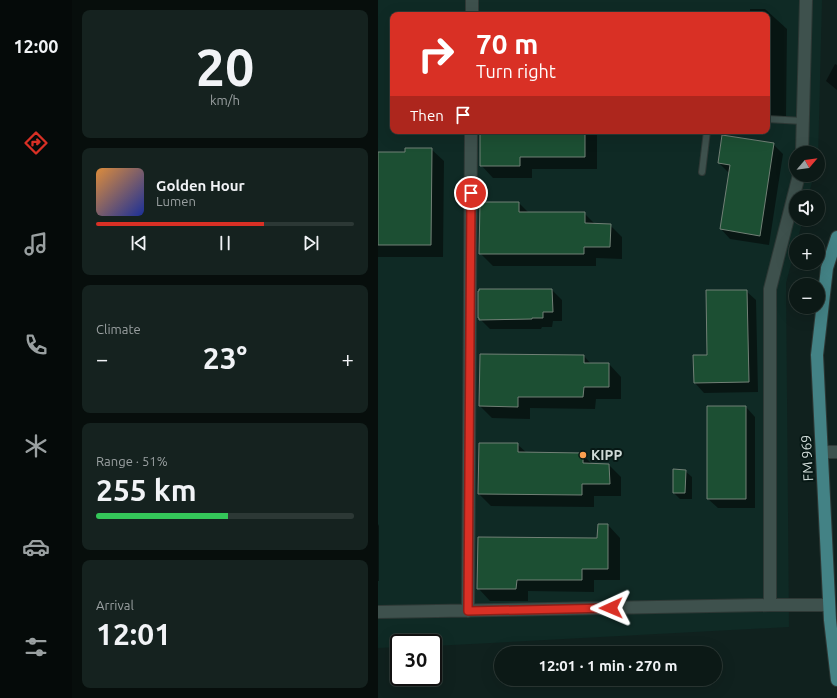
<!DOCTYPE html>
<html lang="en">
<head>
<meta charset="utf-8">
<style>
  body { margin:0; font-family:Ubuntu,sans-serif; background:#15221f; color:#f1f3f6; height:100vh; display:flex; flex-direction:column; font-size:15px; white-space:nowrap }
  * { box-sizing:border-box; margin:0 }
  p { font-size:13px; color:#9aa0a1 }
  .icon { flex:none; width:22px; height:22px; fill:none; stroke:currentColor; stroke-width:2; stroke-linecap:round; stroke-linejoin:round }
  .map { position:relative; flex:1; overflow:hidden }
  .sheet { display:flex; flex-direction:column; gap:10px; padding:10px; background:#070e0c; width:306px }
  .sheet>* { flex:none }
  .banner { position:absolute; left:12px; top:12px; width:380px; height:122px; border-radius:8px; box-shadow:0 4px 16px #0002,0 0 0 1px #2c3835; background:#d93025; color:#fff; overflow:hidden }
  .needle { width:26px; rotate:61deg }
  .buttons { position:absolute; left:411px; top:146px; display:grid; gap:8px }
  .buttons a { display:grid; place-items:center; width:36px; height:36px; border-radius:50%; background:#0c1916; box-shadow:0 4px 16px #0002,0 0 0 1px #2c3835; font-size:20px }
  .speed { position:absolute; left:12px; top:634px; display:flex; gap:8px; font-size:20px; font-weight:700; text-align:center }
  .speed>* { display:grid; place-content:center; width:52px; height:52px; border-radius:50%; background:#0c1916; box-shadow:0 4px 16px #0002,0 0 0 1px #2c3835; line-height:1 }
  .speed .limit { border:2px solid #111; border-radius:6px; background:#fff; color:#111 }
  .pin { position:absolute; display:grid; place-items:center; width:34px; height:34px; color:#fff; margin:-17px; border:2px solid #fff; border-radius:50%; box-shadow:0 1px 4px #0007 }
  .me { position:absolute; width:44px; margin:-22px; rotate:269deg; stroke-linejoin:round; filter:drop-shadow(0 0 3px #0008) }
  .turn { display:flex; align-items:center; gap:14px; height:84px; padding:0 20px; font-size:18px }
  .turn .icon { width:52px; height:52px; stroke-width:2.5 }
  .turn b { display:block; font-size:28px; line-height:34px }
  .then { display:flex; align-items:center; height:38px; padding:0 20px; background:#0003; gap:8px; font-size:15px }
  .big { font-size:30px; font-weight:700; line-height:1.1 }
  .sheet .widget { flex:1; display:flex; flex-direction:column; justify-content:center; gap:6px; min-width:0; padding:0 14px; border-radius:8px; background:#15221f }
  .sheet .dial { align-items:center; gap:0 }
  .dial b { font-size:52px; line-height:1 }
  .song { display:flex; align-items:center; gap:12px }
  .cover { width:48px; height:48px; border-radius:6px; background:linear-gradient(135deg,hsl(30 70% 55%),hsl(230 70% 35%)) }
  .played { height:4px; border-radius:2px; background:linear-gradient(90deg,#d93025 65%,#2c3835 65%) }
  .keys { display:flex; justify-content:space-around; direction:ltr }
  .heat { display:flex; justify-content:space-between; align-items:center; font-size:22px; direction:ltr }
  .charge { height:6px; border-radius:3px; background:linear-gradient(90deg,#34c759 51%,#2c3835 0) }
  .trip { position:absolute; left:116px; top:646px; width:228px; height:40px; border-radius:20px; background:#0c1916; box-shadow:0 4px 16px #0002,0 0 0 1px #2c3835; font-weight:700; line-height:40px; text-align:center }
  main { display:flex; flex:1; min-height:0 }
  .menu { display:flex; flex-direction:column; width:72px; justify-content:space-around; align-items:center; background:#050a09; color:#9aa0a1 }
  .menu .icon { width:28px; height:28px }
  .menu .active { color:#d93025 }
  .menu b { font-size:18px; color:#f1f3f6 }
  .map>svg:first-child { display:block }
  .built { fill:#0f2a25; fill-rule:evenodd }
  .green { fill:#193000 }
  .shadow { fill:#0007 }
  .building { fill:#1c4f33; stroke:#718076 }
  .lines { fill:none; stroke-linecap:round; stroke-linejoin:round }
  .service-casing { stroke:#2e3936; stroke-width:8 }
  .minor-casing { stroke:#2e3936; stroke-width:14 }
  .primary-casing { stroke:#2e3936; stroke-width:14 }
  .service { stroke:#3e514d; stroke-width:6 }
  .minor { stroke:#3e514d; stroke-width:12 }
  .primary { stroke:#438285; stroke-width:12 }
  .route-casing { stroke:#8d1f18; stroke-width:10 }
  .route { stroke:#d93025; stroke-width:7 }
  .poi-dot { fill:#fa9f4f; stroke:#071815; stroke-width:1.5 }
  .labels { text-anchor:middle; stroke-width:4; stroke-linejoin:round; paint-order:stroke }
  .poi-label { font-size:14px; font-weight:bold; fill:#cfdad7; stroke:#071815; text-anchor:start }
  .street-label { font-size:14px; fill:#cfdad7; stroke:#071815 }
</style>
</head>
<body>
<main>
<nav class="menu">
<b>12:00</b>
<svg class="icon active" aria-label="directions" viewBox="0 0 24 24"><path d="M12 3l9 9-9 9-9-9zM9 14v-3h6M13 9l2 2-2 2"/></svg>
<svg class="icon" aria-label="music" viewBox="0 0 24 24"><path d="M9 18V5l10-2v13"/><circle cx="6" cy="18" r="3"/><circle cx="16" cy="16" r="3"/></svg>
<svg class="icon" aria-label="phone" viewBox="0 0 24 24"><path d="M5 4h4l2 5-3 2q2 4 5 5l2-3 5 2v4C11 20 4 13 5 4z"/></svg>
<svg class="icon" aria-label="climate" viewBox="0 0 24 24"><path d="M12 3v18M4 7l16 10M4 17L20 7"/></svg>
<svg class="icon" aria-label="car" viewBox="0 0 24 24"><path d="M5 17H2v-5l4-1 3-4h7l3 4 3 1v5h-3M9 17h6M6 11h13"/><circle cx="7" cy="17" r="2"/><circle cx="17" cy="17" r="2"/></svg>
<svg class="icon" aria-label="filters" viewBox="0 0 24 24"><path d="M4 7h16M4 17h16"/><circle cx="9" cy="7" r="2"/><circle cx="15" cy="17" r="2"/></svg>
</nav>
<section class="sheet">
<div class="widget dial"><b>20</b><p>km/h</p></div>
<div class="widget">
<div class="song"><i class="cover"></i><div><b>Golden Hour</b><p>Lumen</p></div></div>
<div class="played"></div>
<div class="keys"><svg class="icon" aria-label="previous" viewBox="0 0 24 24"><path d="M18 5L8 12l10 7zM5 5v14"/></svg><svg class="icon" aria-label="pause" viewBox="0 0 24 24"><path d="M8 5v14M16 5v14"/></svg><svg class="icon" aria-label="next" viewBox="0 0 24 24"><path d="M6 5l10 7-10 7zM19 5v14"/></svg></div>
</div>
<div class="widget"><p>Climate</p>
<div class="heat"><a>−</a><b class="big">23°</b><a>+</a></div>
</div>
<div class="widget"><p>Range · 51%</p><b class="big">255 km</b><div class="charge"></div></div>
<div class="widget"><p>Arrival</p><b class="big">12:01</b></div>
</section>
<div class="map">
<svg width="459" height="698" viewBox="0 0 459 698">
  <rect width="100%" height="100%" fill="#10211e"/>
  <path class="built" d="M0,0H444L440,159V153H418V175H436L430,197H418V219H425L408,283L411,627L55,646V643H21V647L0,648ZM15,15H389V131H15Z"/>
  <path class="green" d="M35,12H68V15H35Z"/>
  <path class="shadow" d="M372,9H387L409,29L408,117H389V15H372Z
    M457,64L459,65V90L448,81Z
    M103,131H219V169H154V178H115L103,165Z
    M395,144L405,154L391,245L352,239L343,229L351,173L341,163Z
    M53,149L66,161L65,257H0V153H28Z
    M141,203L151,213H206L217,224L232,225L244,237V259L218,258V266H115L102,253Z
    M174,290L184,300V321H175L174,327H164L163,329H112L102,319Z
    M368,291L378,300L380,392L326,393L317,383L330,356Z
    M206,356L213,364H231L243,377V399H218L217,409L152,408V419L114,418L102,406Z
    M368,407L377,417V508H340L330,499Z
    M139,444L149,453L204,454L215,465H231L243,477V496H216V507L113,506L101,494Z
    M307,471L314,477V499H302L296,493Z
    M0,524L1,526V581H0Z
    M230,525L242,538V580H216V592L150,591V601H112L100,588L220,539Z"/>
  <path class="building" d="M102,131H207V157H142V166H102Z
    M344,135L396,143L382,236L342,229L352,165L340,163Z
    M27,148H54L53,245H0V152H27Z
    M102,202H141V212H207V223L233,224L232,247H206V254H101Z
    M101,289H174L175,312H165V318H154V319L101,320V318H100V291H101Z
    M328,290H369L371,382L316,383L315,355H329Z
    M102,354L206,355V363H231V387H206L205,397H140V407L101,406Z
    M329,406H368V499H329Z
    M101,443H140V452L205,453V463L231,464L232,484H204V495L100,494Z
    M295,469L308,470L307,493H295Z
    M220,524H230V569H204V580H139L138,589H99L100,537L219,538Z"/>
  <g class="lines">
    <g class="service-casing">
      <path id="service" d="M389,119L425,121
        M324,172L329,131"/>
    </g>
    <g class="minor-casing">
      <path id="minor" d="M94,15V0
        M424,153L428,0
        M444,452H459
        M392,605H451
        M90,611L93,131
        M0,612L392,605V289L421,175"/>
    </g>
    <g class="primary-casing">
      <path id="primary" d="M459,237L449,268L439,355L452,620L459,680"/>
    </g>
    <use href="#service" class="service"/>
    <use href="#minor" class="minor"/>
    <use href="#primary" class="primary"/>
  </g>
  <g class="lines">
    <g class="route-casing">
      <path id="route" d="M93,193L90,611L233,608"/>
    </g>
    <use href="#route" class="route"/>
  </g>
  <circle class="poi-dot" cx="205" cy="455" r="4"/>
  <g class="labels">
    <g class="poi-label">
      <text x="213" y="460">KIPP</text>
    </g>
    <g class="street-label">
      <text transform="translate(429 458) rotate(-93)" y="5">FM 969</text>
    </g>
  </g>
</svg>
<div class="buttons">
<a><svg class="needle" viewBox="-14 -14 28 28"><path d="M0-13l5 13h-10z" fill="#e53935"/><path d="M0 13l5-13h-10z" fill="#9aa0a1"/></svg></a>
<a><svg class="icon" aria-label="sound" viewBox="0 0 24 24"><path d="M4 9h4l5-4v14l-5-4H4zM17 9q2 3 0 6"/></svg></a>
<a>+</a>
<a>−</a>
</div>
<div class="speed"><div class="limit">30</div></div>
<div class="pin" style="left:93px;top:193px;background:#d93025"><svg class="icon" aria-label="arrive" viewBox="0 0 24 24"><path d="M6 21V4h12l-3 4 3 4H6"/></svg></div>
<svg class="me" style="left:233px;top:608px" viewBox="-20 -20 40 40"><path d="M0-17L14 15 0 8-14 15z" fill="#d93025" stroke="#fff" stroke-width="4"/></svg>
<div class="trip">12:01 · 1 min · 270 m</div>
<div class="banner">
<div class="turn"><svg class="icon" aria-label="right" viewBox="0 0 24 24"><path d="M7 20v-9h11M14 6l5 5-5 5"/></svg><div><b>70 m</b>Turn right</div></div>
<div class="then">Then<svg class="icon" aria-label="arrive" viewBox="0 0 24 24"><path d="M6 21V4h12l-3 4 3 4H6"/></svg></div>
</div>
</div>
</main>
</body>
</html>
